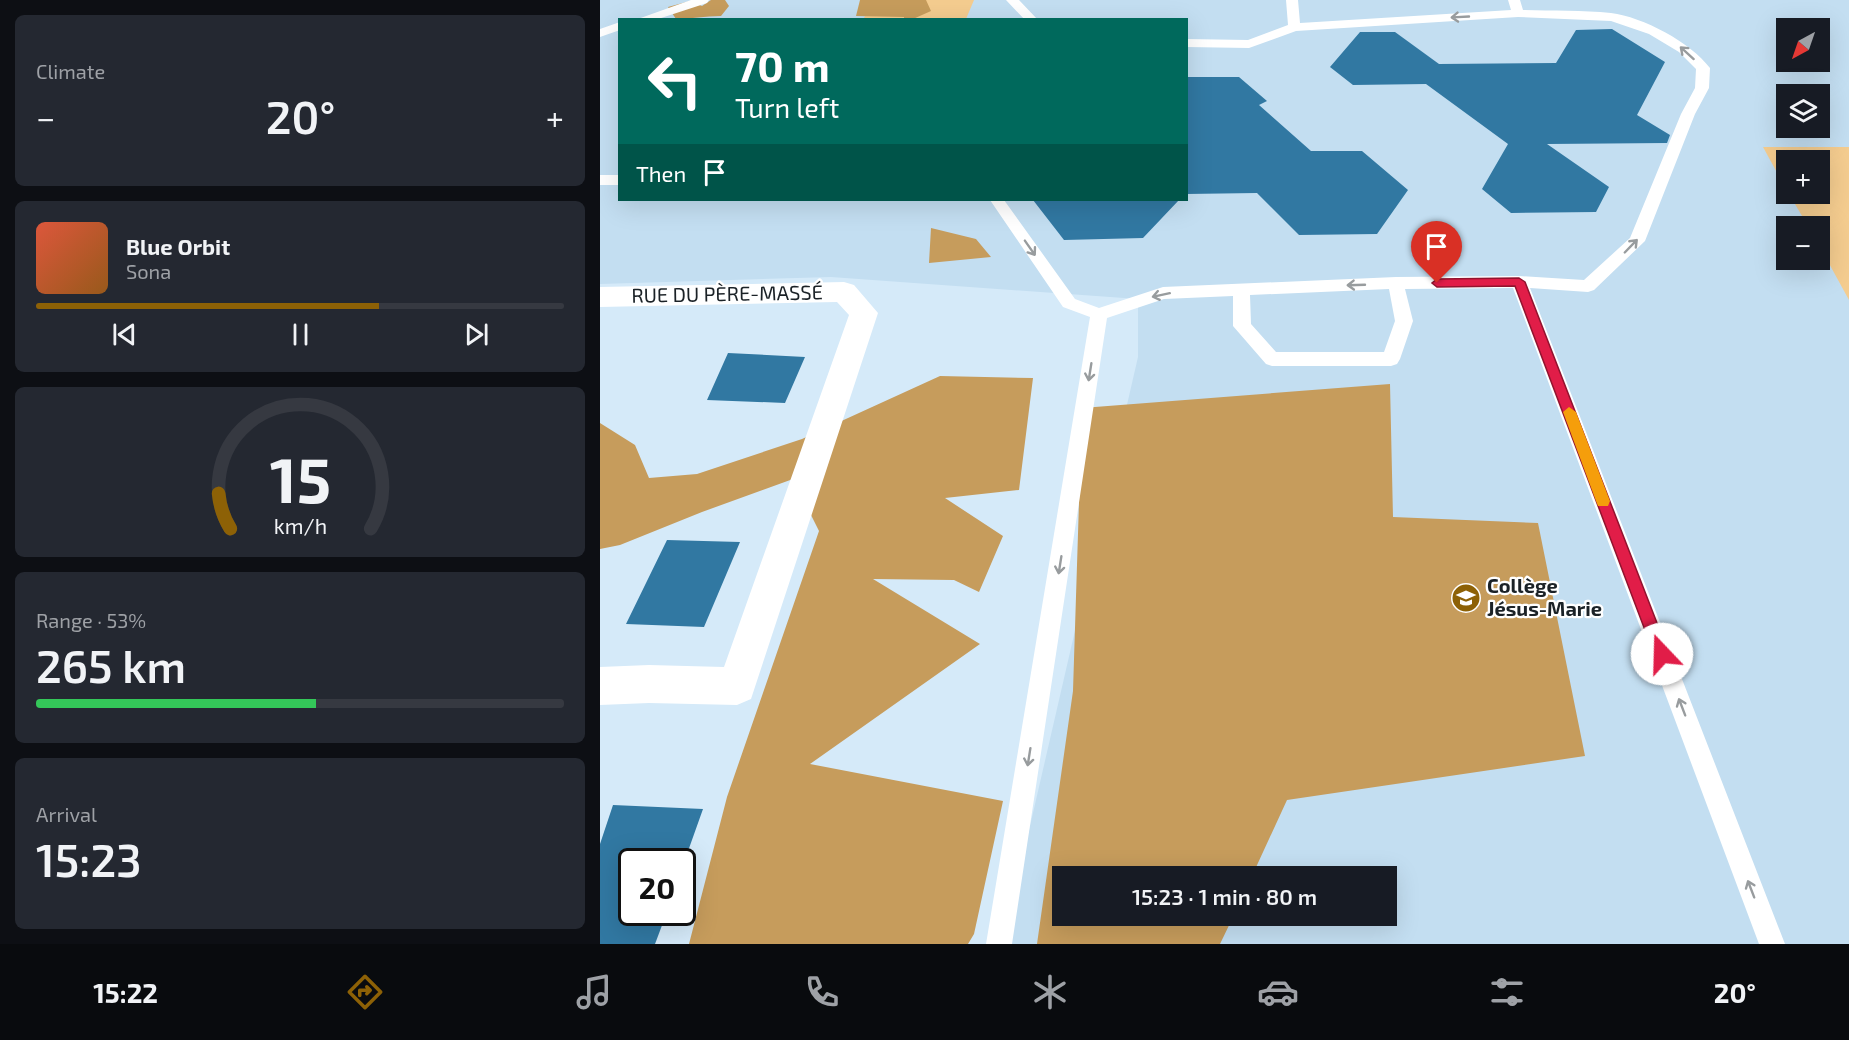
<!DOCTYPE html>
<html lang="en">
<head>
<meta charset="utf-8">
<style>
  body { margin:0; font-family:"Exo 2",sans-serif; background:#242831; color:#f1f3f6; height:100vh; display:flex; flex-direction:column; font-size:22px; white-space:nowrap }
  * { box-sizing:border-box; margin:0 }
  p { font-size:20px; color:#9ea1a6 }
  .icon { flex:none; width:33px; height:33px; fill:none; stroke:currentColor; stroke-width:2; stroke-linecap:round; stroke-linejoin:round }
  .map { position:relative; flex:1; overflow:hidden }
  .sheet { display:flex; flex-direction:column; gap:15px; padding:15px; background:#0d0f14; width:600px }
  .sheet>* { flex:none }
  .top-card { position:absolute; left:18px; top:18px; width:570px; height:183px; border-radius:0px; box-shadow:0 6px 24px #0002; background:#00695c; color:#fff; overflow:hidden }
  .needle { width:39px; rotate:220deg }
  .tools { position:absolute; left:1176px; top:18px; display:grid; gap:12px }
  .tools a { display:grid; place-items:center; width:54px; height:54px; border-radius:0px; background:#171b24; box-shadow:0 6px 24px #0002; font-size:30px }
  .speed { position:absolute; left:18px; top:848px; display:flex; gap:12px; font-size:30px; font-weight:700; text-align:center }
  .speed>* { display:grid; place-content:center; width:78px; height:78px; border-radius:50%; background:#171b24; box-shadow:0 6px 24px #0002; line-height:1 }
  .speed .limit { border:3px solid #111; border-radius:9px; background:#fff; color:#111 }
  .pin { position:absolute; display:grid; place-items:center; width:51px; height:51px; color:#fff; margin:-62px -26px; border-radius:50% 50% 50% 0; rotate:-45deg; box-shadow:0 0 6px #0007 }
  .pin .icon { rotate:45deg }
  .me { position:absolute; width:66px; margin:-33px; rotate:339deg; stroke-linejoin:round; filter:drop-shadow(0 0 4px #0008) }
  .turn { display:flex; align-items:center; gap:21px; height:126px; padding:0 18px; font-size:27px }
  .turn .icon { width:78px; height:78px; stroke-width:2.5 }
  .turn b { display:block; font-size:42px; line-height:51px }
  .then { display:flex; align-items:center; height:57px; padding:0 18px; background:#0003; gap:12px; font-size:22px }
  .big { font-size:45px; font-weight:600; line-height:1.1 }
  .sheet .widget { flex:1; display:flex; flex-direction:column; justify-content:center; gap:9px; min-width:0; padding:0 21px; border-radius:9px; background:#242831 }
  .sheet .dial { align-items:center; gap:0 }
  .dial svg { height:156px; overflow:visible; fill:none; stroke:#363941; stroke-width:7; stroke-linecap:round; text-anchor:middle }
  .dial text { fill:#f1f3f6; stroke:none }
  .song { display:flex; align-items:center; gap:18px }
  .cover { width:72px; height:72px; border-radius:9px; background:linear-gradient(135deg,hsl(10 70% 55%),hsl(30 70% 35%)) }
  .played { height:6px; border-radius:3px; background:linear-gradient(90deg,#8d6106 65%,#363941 65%) }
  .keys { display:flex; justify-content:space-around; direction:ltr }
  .heat { display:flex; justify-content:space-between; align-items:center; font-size:33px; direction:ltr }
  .charge { height:9px; border-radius:4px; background:linear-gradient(90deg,#34c759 53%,#363941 0) }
  .trip { position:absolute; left:452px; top:866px; width:345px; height:60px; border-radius:0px; background:#171b24; box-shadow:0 6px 24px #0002; font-weight:600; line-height:60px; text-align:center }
  .dock { display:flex; height:96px; justify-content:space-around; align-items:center; background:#090b0e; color:#9ea1a6 }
  .dock .icon { width:42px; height:42px }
  .dock .selected { color:#8d6106 }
  .dock b { font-size:27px; color:#f1f3f6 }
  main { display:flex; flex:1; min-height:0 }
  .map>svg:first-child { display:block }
  .built { fill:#c3def1; fill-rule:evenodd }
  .green { fill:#f4cc8f }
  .forest { fill:#c69c5c }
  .building { fill:#3178a2 }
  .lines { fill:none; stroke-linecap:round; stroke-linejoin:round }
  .service { fill:#fff; fill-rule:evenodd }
  .minor { fill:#fff; fill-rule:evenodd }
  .oneway { stroke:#989c9e }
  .route { fill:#e11d48; stroke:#92132f; stroke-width:1.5 }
  .slow { fill:#f59e0b }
  .labels { text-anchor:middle; stroke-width:4.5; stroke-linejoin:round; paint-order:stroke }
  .street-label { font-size:20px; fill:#1b2227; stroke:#fff }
  .poi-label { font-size:20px; font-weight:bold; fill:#1b2227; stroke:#fff; text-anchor:start }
</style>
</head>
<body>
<main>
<section class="sheet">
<div class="widget"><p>Climate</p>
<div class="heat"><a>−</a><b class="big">20°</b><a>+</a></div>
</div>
<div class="widget">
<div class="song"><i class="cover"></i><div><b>Blue Orbit</b><p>Sona</p></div></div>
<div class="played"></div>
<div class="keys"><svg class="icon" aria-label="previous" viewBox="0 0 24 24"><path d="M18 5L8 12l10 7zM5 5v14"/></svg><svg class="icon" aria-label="pause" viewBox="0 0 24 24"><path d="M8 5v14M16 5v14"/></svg><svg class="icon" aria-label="next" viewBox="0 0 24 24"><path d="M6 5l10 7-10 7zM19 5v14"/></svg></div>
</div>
<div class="widget dial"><svg viewBox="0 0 100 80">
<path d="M14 69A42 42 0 1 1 86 69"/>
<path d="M14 69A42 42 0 0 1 8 51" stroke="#8d6106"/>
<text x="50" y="56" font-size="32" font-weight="700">15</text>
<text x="50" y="72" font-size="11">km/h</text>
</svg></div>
<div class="widget"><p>Range · 53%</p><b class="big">265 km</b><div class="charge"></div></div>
<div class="widget"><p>Arrival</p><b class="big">15:23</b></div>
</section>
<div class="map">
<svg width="1249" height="944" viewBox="0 0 1249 944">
  <rect width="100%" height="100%" fill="#d5eaf9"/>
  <path class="built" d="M0,0H1249V944H409L427,839L538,357V299L231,277L0,284ZM20,20H586V200H20ZM1186,28H1220V62H1186ZM1186,94H1220V128H1186ZM1186,160H1220V194H1186ZM1186,226H1220V260H1186ZM462,876H786V915H462Z"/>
  <path class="green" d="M273,0H374L366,19L263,20Z
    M1163,147H1249V300L1220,247V226H1208L1189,194H1220V160H1186V189Z"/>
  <path class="forest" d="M111,0H125L129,6L121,16C105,16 91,19 76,19L68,7L90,1L102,6Z
    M260,0H326L331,11L313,19H304V17L256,16Z
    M331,228L376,239L391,257L329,263Z
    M340,376L433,378L419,490L345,498L403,536L379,592L354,580L273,579L380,644L210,764L403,801L374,934L368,944H89L127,797L219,531L193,479L102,512L20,545L0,549V423L35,445L49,478L97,474L202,439Z
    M790,384L793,517L938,523L985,756L687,800L652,876H462V915H634L620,944H437L473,691L482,408Z"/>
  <path class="building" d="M1012,29L1065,62L1037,115L1070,135L1067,143L947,144L1009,187L996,212L911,213L882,189L908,144L826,84L753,85L730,67L760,32H795L839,64L956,63L976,30Z
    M586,77H639L667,101L659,105L711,151H762L808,190L777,234L699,235L657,193L586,194Z
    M433,200H579L543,238L464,240Z
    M128,353L205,357L185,403L107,400Z
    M67,540L140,542L104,627L26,624Z
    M13,805L103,809L82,868V861H32V912H67L55,944H0V844Z"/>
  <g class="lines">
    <path class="service" d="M91,0H109L107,3L55,20H35Z
      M406,0H419L438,20H425Z
      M686,0H698L700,23L911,10L908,0H920L923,10C952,11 982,10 1011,13C1043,17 1090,42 1110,68L1109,88L1095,114L1045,241L994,290L988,292L930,288L1185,944H1159L913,288L805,289L813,321L800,359L797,364L791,366H672L666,364L633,326V296L564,299L507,318L412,944H386L490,317L463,307L390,200H404L475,299L499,308L563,287L796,277L919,276L984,280L1030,238L1081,114L1095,88L1096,69L1079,52L1049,34L1011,21L918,17L696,31L649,48L586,47V39L648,40L688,25ZM789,289L795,321L784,352H676L651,324L650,295Z
      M20,22V30L0,37V29Z
      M0,175H20V185H0Z"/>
    <path class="minor" d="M244,282L254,285L278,313L151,699L137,705L49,703L0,705V667L49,665L124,667L249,315L237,302L0,307V287Z"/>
  </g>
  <defs><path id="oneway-shaft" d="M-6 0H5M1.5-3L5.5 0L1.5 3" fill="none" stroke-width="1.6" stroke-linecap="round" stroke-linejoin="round" transform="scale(1.5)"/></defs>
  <g class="oneway">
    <use href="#oneway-shaft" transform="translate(860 17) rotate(177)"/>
    <use href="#oneway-shaft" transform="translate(1087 53) rotate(-138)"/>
    <use href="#oneway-shaft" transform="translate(1031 246) rotate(-46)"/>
    <use href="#oneway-shaft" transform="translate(430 248) rotate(55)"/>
    <use href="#oneway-shaft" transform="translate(756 285) rotate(178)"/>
    <use href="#oneway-shaft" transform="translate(561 295) rotate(168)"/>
    <use href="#oneway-shaft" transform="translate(490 372) rotate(99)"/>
    <use href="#oneway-shaft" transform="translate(460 565) rotate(99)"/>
    <use href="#oneway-shaft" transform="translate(1082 707) rotate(-111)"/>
    <use href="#oneway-shaft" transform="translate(429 757) rotate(99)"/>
    <use href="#oneway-shaft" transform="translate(1151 889) rotate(-111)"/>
  </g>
  <path class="route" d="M919,278L925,282L1069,654L1067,659L1062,661L1056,659L1054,654L915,286L837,287L832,283L837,279Z"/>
  <path class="slow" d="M969,407L976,412L1010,501L1008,506H998L996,501L963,412Z"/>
  <defs>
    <g id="school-disc" transform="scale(1.5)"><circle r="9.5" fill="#8d6106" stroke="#fff"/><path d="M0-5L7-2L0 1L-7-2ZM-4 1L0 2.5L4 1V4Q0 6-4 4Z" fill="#fff"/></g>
  </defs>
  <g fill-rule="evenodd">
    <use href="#school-disc" x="866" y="598"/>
  </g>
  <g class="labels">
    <g class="street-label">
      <text transform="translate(127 294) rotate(-1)" y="7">RUE DU PÈRE-MASSÉ</text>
    </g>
    <g class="poi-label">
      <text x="887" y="593">Collège<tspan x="887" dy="23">Jésus-Marie</tspan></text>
    </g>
  </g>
</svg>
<div class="tools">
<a><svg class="needle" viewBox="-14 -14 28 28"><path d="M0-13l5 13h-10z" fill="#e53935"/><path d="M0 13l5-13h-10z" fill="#9ea1a6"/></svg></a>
<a><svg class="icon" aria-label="layers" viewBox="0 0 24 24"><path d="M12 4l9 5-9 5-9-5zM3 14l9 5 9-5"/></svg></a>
<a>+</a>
<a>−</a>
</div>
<div class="speed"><div class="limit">20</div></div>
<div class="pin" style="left:837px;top:283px;background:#d93025"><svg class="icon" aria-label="arrive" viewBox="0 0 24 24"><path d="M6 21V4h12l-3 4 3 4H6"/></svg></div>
<svg class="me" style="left:1062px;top:654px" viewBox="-20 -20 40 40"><circle r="19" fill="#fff"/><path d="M0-13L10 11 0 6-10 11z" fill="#e11d48"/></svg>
<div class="trip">15:23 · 1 min · 80 m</div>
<div class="top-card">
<div class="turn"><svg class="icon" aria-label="left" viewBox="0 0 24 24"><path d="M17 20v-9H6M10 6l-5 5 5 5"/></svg><div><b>70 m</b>Turn left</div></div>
<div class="then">Then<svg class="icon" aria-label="arrive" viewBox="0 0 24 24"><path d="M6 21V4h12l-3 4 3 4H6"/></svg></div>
</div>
</div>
</main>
<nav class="dock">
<b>15:22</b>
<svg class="icon selected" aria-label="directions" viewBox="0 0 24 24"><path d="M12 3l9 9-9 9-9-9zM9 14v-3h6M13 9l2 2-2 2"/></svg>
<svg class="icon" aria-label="music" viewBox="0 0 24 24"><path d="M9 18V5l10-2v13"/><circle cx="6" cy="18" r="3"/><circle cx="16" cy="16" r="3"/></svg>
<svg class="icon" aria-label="phone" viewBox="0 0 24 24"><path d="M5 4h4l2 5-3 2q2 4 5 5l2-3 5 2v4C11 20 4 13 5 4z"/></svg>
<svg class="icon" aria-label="climate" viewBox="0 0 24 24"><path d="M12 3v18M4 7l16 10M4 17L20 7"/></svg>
<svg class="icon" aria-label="car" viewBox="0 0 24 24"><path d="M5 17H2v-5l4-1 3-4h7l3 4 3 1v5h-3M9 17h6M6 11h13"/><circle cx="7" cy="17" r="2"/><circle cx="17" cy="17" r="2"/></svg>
<svg class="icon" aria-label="filters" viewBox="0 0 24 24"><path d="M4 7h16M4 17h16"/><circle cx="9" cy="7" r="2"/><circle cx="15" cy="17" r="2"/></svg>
<b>20°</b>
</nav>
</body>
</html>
